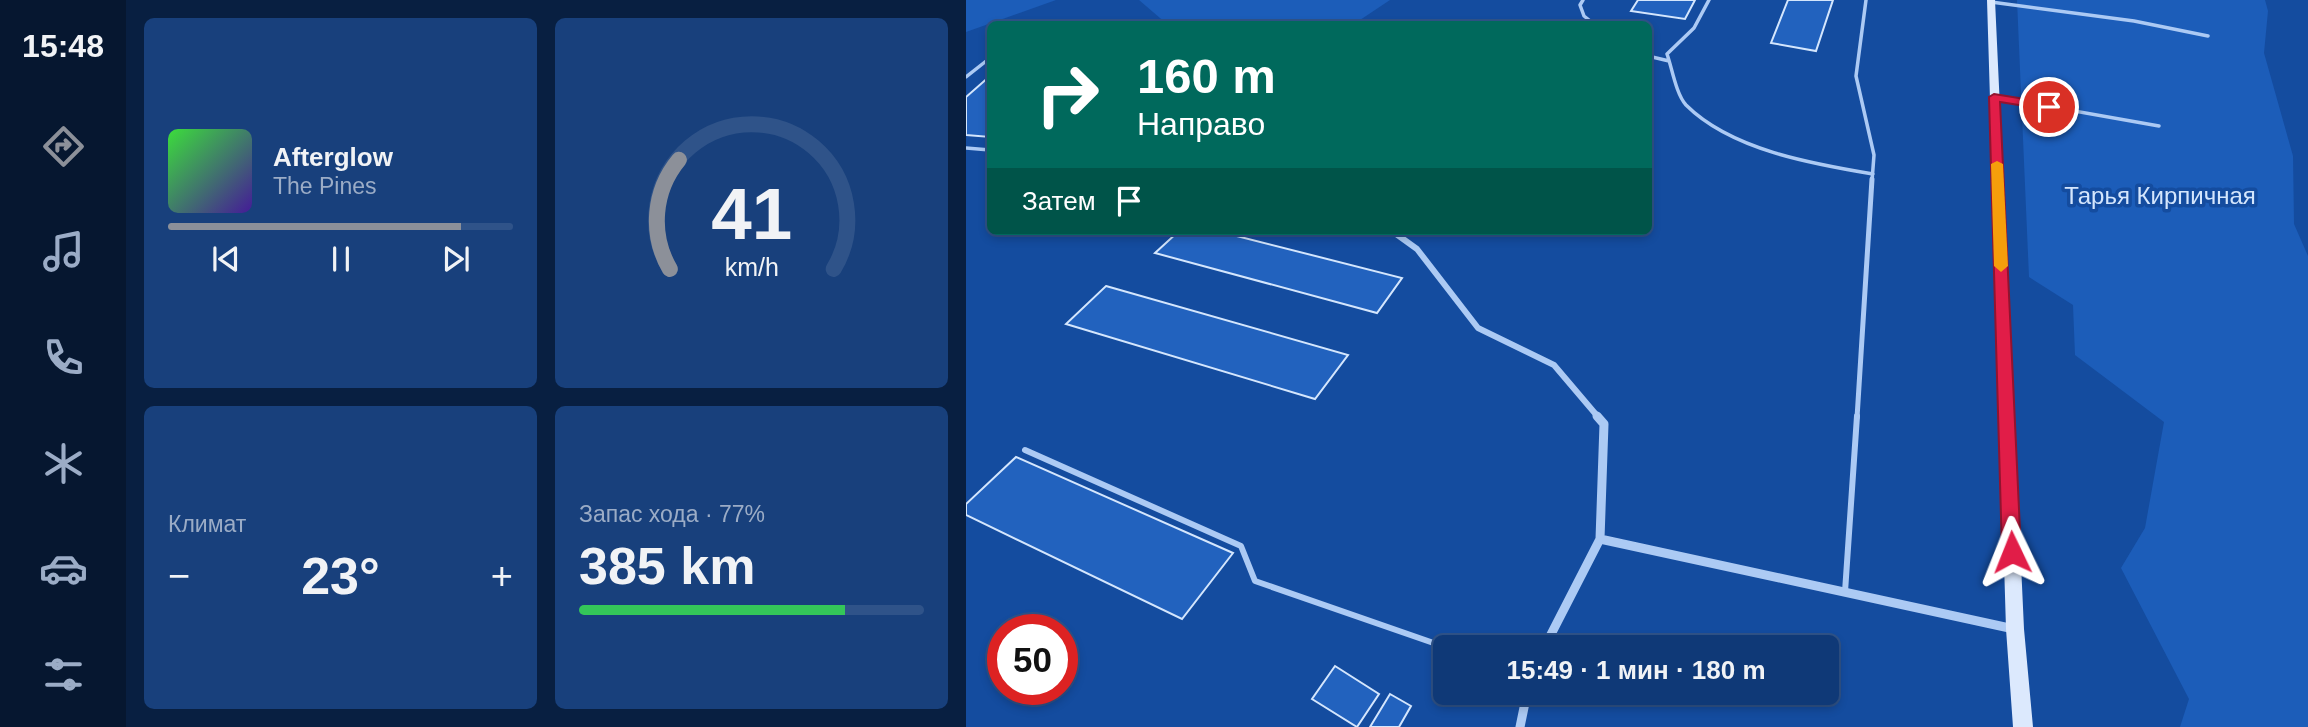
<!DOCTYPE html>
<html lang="ru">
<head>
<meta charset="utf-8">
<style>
  body { margin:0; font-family:Arial,sans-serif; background:#18407c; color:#f1f3f6; height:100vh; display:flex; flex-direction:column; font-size:26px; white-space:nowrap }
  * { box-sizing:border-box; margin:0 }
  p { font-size:23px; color:#9bacc6 }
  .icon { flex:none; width:38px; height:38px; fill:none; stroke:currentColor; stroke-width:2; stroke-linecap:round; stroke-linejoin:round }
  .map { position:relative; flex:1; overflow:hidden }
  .panel { display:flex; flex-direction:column; gap:18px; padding:18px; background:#081f41; width:840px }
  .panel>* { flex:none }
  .top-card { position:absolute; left:21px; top:21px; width:665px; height:214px; border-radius:10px; box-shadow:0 4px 10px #0003,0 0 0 2px #2f5389; background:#00695c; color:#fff; overflow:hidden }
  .speed { position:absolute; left:21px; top:614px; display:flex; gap:14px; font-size:35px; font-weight:700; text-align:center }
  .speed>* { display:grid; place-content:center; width:91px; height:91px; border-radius:50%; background:#0f3977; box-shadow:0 4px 10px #0003,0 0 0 2px #2f5389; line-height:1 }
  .speed .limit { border:10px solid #d22; background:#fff; color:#111 }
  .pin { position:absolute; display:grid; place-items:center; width:60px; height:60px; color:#fff; margin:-30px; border:4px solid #fff; border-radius:50%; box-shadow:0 2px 7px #0007 }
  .me { position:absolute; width:77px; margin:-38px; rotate:358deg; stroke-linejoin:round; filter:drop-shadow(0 0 5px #0008) }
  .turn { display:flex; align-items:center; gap:24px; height:147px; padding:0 35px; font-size:32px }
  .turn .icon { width:91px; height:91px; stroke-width:2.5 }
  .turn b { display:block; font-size:49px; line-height:60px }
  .then { display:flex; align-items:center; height:66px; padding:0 35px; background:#0003; gap:14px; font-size:26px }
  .big { font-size:52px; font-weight:600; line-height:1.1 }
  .panel .widget { flex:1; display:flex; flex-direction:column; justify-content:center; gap:10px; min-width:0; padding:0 24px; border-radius:10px; background:#18407c }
  .panel .dial { align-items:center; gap:0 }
  .dial svg { height:182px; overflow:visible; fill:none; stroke:#2f5389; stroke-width:7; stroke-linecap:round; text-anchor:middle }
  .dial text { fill:#f1f3f6; stroke:none }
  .song { display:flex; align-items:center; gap:21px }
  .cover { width:84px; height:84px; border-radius:10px; background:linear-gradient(135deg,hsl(120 70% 55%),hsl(260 70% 35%)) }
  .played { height:7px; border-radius:4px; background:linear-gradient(90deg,#8c9099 85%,#2f5389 85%) }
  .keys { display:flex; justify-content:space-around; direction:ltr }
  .heat { display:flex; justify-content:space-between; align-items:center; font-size:38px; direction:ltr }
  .charge { height:10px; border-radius:5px; background:linear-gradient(90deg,#34c759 77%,#2f5389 0) }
  .panel .tiles { flex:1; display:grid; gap:18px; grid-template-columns:repeat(2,1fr) }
  .trip { position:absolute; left:467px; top:635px; width:406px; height:70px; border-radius:10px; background:#0f3977; box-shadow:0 4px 10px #0003,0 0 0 2px #2f5389; font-weight:600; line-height:70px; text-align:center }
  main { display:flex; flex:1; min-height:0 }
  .tabs { display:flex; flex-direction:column; width:126px; justify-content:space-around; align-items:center; background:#061730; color:#9bacc6 }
  .tabs .icon { width:49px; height:49px }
  .tabs .current { color:#8c9099 }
  .tabs b { font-size:32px; color:#f1f3f6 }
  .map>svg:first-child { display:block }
  .green { fill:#1c5db9 }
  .building { fill:#2262be; stroke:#d4e6fd; stroke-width:2 }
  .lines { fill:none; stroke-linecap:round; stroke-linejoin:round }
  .lane-far2 { stroke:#accaf4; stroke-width:3.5 }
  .lane-far1 { stroke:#accaf4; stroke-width:5 }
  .lane { stroke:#accaf4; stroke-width:6 }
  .street-far1 { stroke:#accaf4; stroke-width:6 }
  .street { stroke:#accaf4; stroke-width:9 }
  .secondary { fill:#dce9fd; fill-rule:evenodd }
  .route { fill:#e11d48; stroke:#92132f; stroke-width:2 }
  .slow { fill:#f59e0b }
  .labels { text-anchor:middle; stroke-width:7; stroke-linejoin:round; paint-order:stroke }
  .park-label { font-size:24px; fill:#d4e6fd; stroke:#144c9f }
</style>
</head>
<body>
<main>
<nav class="tabs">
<b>15:48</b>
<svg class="icon current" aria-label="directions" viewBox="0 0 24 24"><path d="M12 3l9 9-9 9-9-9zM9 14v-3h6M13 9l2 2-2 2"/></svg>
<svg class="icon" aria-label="music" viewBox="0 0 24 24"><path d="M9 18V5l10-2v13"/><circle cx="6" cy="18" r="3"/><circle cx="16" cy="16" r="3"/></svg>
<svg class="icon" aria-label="phone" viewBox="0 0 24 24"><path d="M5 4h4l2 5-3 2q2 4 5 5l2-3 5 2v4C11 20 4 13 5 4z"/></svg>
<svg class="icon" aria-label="climate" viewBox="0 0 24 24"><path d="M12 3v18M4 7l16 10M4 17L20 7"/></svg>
<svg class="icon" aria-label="car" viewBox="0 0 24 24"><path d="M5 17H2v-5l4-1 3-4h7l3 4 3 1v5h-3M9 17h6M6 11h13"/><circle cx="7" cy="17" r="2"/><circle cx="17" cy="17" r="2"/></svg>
<svg class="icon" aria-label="filters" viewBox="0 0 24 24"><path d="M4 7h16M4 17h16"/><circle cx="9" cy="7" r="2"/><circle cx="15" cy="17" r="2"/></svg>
</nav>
<section class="panel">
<div class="tiles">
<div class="widget">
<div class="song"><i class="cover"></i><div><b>Afterglow</b><p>The Pines</p></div></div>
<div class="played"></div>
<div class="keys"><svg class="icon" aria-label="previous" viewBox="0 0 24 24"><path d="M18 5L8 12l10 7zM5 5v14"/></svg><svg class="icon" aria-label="pause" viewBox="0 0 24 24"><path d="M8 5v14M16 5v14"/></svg><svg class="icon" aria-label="next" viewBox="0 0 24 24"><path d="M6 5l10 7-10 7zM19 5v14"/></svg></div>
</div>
<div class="widget dial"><svg viewBox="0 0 100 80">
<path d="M14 69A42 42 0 1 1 86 69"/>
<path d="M14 69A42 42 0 0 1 18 21" stroke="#8c9099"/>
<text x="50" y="56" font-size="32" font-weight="700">41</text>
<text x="50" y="72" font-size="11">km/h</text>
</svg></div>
<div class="widget"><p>Климат</p>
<div class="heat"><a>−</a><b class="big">23°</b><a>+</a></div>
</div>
<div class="widget"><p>Запас хода · 77%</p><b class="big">385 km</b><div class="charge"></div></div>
</div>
</section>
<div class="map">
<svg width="1342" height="727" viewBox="0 0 1342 727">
  <rect width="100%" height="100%" fill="#144c9f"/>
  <path class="green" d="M0,0H90L0,32Z
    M173,0H424L388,24H201Z
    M1051,0H1299L1302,11L1298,53L1327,156L1328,224L1342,256V727H1214L1223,699L1155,568L1179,528L1198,422L1109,355L1107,305L1063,277Z"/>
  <path class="building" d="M672,0H729L719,19L665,11Z
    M822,0H867L850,51L805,43Z
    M24,76V137L0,135V97Z
    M213,231H251L436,278L411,313L189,253Z
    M140,286L382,355L349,399L100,324Z
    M50,457L267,553L216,619L0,515V504Z
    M369,666L413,694L391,727L346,699Z
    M424,694L445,706L433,727H404Z"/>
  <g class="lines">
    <path class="lane-far2" d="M617,0L614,5L618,16L628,24
      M743,0L728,28L701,54C706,68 710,94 720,105C765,150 847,164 907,174
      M900,0L890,76L908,155L906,181
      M1025,2L1168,21L1242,36
      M682,56L703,61
      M0,77L24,58
      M1029,97L1193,126
      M0,148L24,150"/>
    <path class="lane-far1" d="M891,418L906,179"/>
    <path class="lane" d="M59,450L275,546L289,581L482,648
      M879,592L891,416"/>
    <path class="street-far1" d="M426,231L451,249L512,328L588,365L633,418"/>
    <path class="street" d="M634,539L1048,629
      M578,648L634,539L638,424L631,416
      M554,727L561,693"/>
    <path class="secondary" d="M1021,0H1029L1058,629L1067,727H1047L1040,629Z"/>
  </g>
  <path class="route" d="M1028,94L1083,103L1089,107L1083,110L1034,102L1055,552L1052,558L1046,561L1039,558L1036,552L1023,97Z"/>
  <path class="slow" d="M1031,161L1037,164L1042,266L1035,272L1028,266L1025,164Z"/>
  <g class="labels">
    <g class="park-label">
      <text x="1194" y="204">Тарья Кирпичная</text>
    </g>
  </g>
</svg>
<div class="speed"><div class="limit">50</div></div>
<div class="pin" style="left:1083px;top:107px;background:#d93025"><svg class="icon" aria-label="arrive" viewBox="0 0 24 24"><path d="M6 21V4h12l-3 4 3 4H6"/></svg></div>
<svg class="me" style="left:1046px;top:552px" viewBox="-20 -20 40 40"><path d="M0-17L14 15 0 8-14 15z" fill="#e11d48" stroke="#fff" stroke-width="4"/></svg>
<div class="trip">15:49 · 1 мин · 180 m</div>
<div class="top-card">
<div class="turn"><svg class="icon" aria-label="right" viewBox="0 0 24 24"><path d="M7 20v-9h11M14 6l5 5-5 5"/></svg><div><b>160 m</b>Направо</div></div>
<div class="then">Затем<svg class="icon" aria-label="arrive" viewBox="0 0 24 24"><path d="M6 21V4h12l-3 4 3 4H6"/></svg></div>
</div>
</div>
</main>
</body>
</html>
